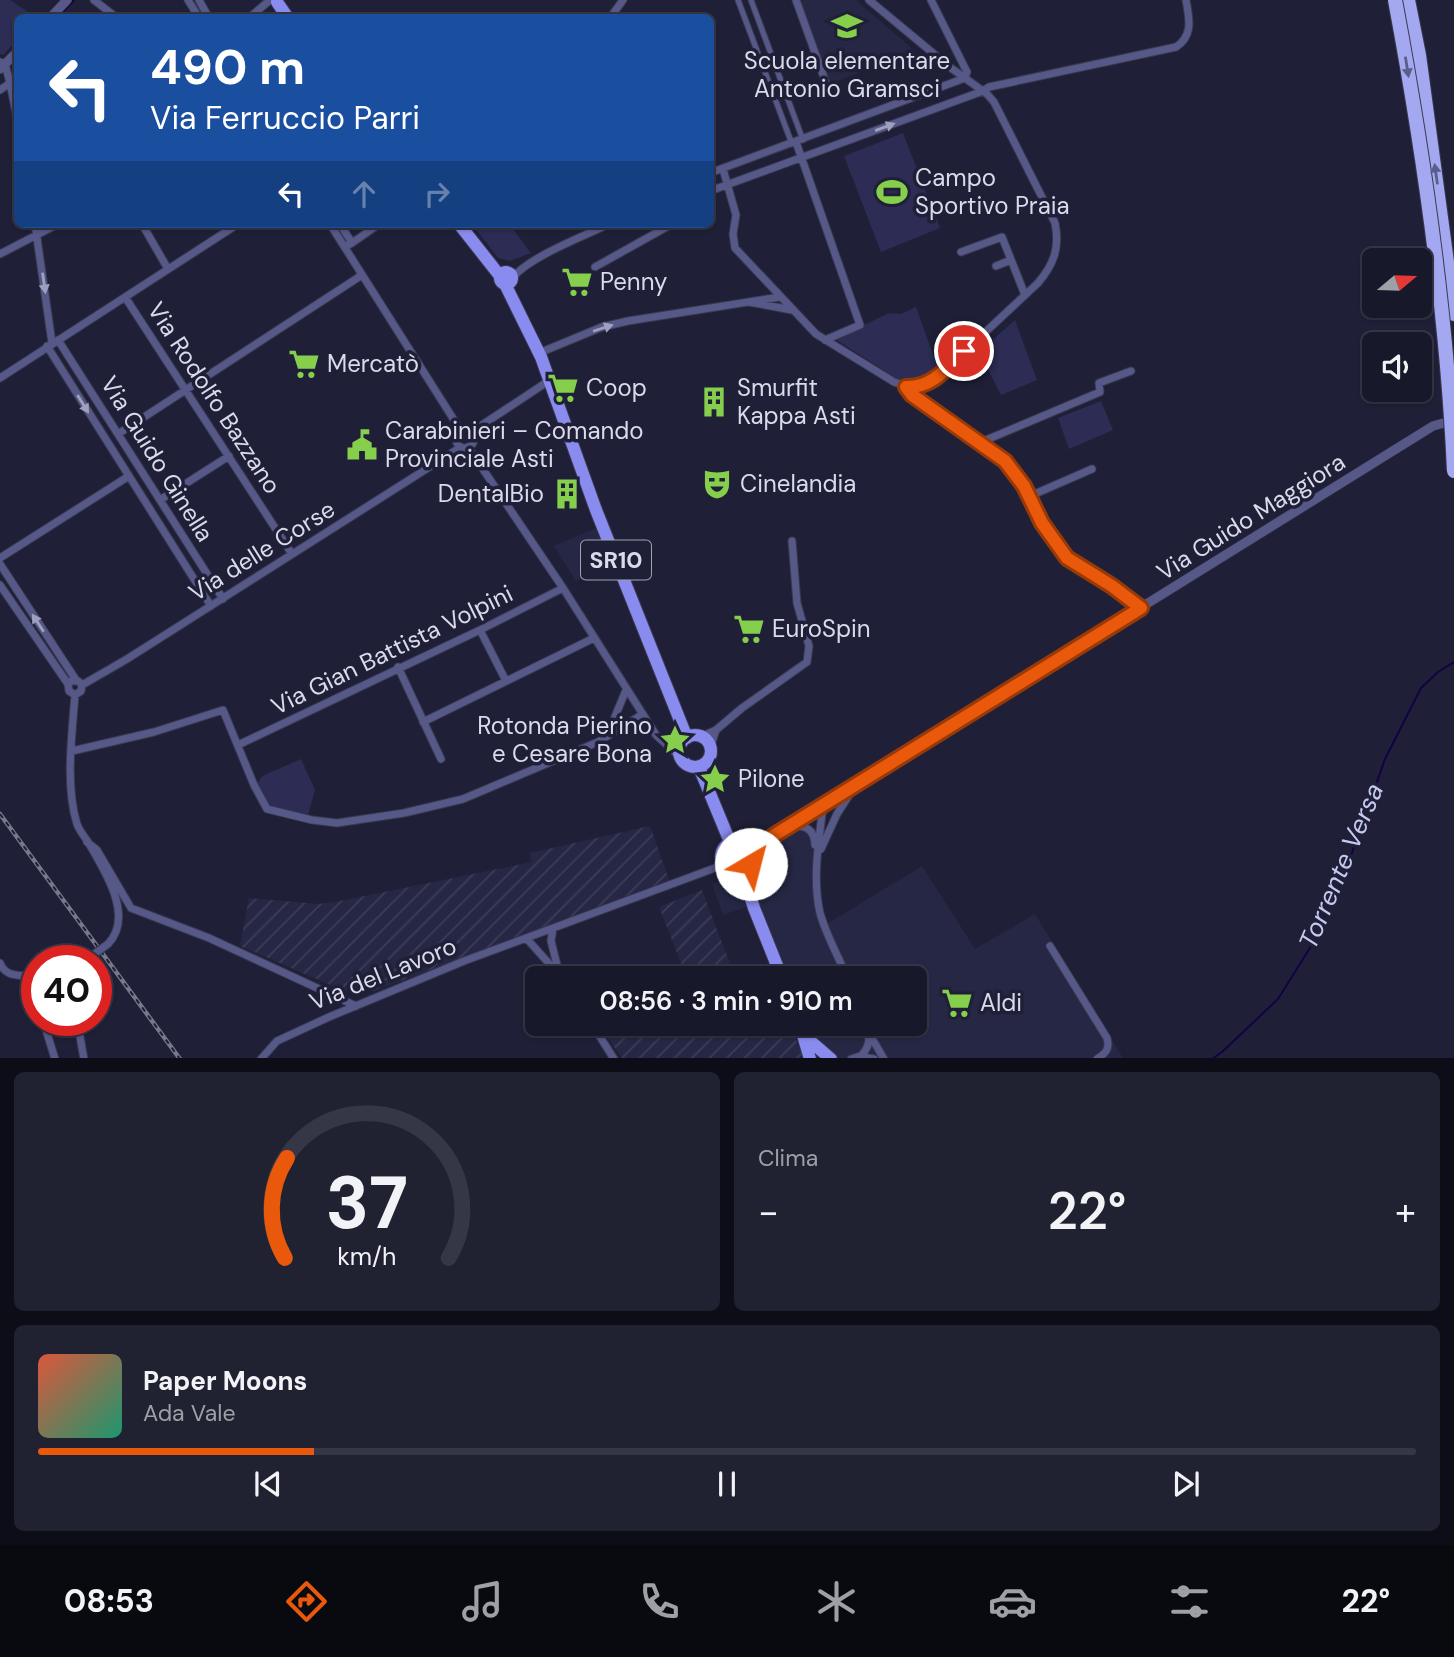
<!DOCTYPE html>
<html lang="it">
<head>
<meta charset="utf-8">
<style>
  body { margin:0; font-family:"DM Sans",sans-serif; background:#202131; color:#f1f3f6; height:100vh; display:flex; flex-direction:column; font-size:26px; white-space:nowrap }
  * { box-sizing:border-box; margin:0 }
  p { font-size:23px; color:#9ea0a8 }
  .icon { flex:none; width:38px; height:38px; fill:none; stroke:currentColor; stroke-width:2; stroke-linecap:round; stroke-linejoin:round }
  .map { position:relative; height:1058px; overflow:hidden }
  .details { display:flex; flex-direction:column; gap:14px; padding:14px; background:#0d0d17; flex:1 }
  .details>* { flex:none }
  .banner { position:absolute; left:14px; top:14px; width:700px; height:214px; border-radius:10px; box-shadow:0 2px 5px #0004,0 0 0 2px #363746; background:#1a4fa0; color:#fff; overflow:hidden }
  .needle { width:46px; rotate:71deg }
  .fabs { position:absolute; left:1362px; top:248px; display:grid; gap:14px }
  .fabs a { display:grid; place-items:center; width:70px; height:70px; border-radius:10px; background:#171829; box-shadow:0 2px 5px #0004,0 0 0 2px #363746; font-size:35px }
  .speed { position:absolute; left:21px; top:945px; display:flex; gap:14px; font-size:35px; font-weight:700; text-align:center }
  .speed>* { display:grid; place-content:center; width:91px; height:91px; border-radius:50%; background:#171829; box-shadow:0 2px 5px #0004,0 0 0 2px #363746; line-height:1 }
  .speed .limit { border:10px solid #d22; background:#fff; color:#111 }
  .pin { position:absolute; display:grid; place-items:center; width:60px; height:60px; color:#fff; margin:-30px; border:4px solid #fff; border-radius:50%; box-shadow:0 2px 7px #0007 }
  .me { position:absolute; width:77px; margin:-38px; rotate:37deg; stroke-linejoin:round; filter:drop-shadow(0 0 5px #0008) }
  .turn { display:flex; align-items:center; gap:24px; height:147px; padding:0 21px; font-size:32px }
  .turn .icon { width:91px; height:91px; stroke-width:2.5 }
  .turn b { display:block; font-size:49px; line-height:60px }
  .lanes { display:flex; align-items:center; height:66px; padding:0 21px; background:#0003; justify-content:center; gap:35px; direction:ltr }
  .lanes .off { opacity:.35 }
  .big { font-size:52px; font-weight:600; line-height:1.1 }
  .details .card { flex:1; display:flex; flex-direction:column; justify-content:center; gap:10px; min-width:0; padding:0 24px; border-radius:10px; background:#202131 }
  .details .dial { align-items:center; gap:0 }
  .dial svg { height:182px; overflow:visible; fill:none; stroke:#363746; stroke-width:7; stroke-linecap:round; text-anchor:middle }
  .dial text { fill:#f1f3f6; stroke:none }
  .song { display:flex; align-items:center; gap:21px }
  .cover { width:84px; height:84px; border-radius:10px; background:linear-gradient(135deg,hsl(10 70% 55%),hsl(160 70% 35%)) }
  .played { height:7px; border-radius:4px; background:linear-gradient(90deg,#ea580c 20%,#363746 20%) }
  .keys { display:flex; justify-content:space-around; direction:ltr }
  .heat { display:flex; justify-content:space-between; align-items:center; font-size:38px; direction:ltr }
  .details .tiles { flex:1; display:grid; gap:14px; grid-template-columns:1fr 1fr }
  .card:last-child { grid-column:span 2 }
  .trip { position:absolute; left:525px; top:966px; width:402px; height:70px; border-radius:10px; background:#171829; box-shadow:0 2px 5px #0004,0 0 0 2px #363746; font-weight:600; line-height:70px; text-align:center }
  .menu { display:flex; height:112px; justify-content:space-around; align-items:center; background:#090a10; color:#9ea0a8 }
  .menu .icon { width:49px; height:49px }
  .menu .on { color:#ea580c }
  .menu b { font-size:32px; color:#f1f3f6 }
  .map>svg:first-child { display:block }
  .built { fill:#262744 }
  .industrial { fill:url(#industrial-furrows) }
  .green { fill:#2c2c54 }
  .lines { fill:none; stroke-linecap:round; stroke-linejoin:round }
  .stream { stroke:#120244; stroke-width:2 }
  .pedestrian-casing { stroke:#393a50; stroke-width:7 }
  .minor-casing { stroke:#393a50; stroke-width:9 }
  .tertiary-casing { stroke:#393a50; stroke-width:10 }
  .primary-casing { stroke:#393a50; stroke-width:14 }
  .motorway-casing { stroke:#393a50; stroke-width:16 }
  .pedestrian { stroke:#565888; stroke-width:5 }
  .minor { stroke:#565888; stroke-width:7 }
  .tertiary { stroke:#565888; stroke-width:9 }
  .primary { stroke:#8a8bef; stroke-width:12 }
  .motorway { stroke:#a4a8f0; stroke-width:14 }
  .rail-casing { stroke:#77788c; stroke-width:4.5 }
  .rail { stroke:#1f2037; stroke-width:2; stroke-dasharray:5; stroke-linecap:butt }
  .minor-bridge-casing { stroke:#393a50; stroke-width:9; stroke-linecap:butt }
  .motorway-bridge-casing { stroke:#393a50; stroke-width:16; stroke-linecap:butt }
  .minor-bridge { stroke:#565888; stroke-width:7 }
  .motorway-bridge { stroke:#a4a8f0; stroke-width:14 }
  .oneway { fill:#5b5d8a }
  .oneway2 { fill:#9ea0be }
  .route-casing { stroke:#983908; stroke-width:18 }
  .route { stroke:#ea580c; stroke-width:12 }
  .labels { text-anchor:middle; stroke-width:7; stroke-linejoin:round; paint-order:stroke }
  .shield { fill:#1f2037; stroke:#a1a2b4; stroke-width:2 }
  .shield-label { font-size:23px; font-weight:bold; fill:#d9daea }
  .poi-label { font-size:24px; fill:#d9daea; stroke:#1f2037; text-anchor:start }
  .street-label { font-size:24px; fill:#d9daea; stroke:#1f2037 }
  .water-label { font-size:26px; font-style:italic; fill:#c5c9f1; stroke:#1f2037 }
</style>
</head>
<body>
<div class="map">
<svg width="1454" height="1059" viewBox="0 0 1454 1059">
  <defs>
    <pattern id="industrial-furrows" width="10" height="10" patternUnits="userSpaceOnUse" patternTransform="scale(1.75)"><rect width="10" height="10" fill="#262744"/><path d="M-1 1l2-2M0 10L10 0M9 11l2-2" fill="none" stroke="#3b3c56"/></pattern>
  </defs>
  <rect width="100%" height="100%" fill="#1f2037"/>
  <path class="built" d="M799,0H856L916,52L829,84Z
    M596,528L610,566L576,581L554,546Z
    M793,828L807,830L813,838L814,895L822,927L922,866L975,949L1035,914L1123,1058L842,1059L817,1046L803,1024H915V978H785L751,891L752,878L759,857L770,842Z
    M715,874L726,876L736,883L746,907L723,915L712,884L718,882Z"/>
  <path class="industrial" d="M650,826L669,880L374,991H344L240,946L249,898L319,904L340,901L532,862L530,853Z
    M702,890L717,930L736,978H687L659,907Z
    M619,1024H769L772,1030L790,1024L803,1058H622L603,1031Z"/>
  <path class="green" d="M0,0H10L36,17L18,18L17,40L3,55L0,54Z
    M903,133L940,228L881,252L844,156Z
    M472,224H509L531,253L510,261L498,258Z
    M916,307L934,357L941,366C928,378 917,384 899,380L835,339L889,313L901,314Z
    M1015,320L1037,380L1001,395L979,352Z
    M1101,401L1113,430L1069,449L1058,418Z
    M301,759L315,790L308,815L266,805L257,784L262,776Z"/>
  <g class="lines">
    <path class="stream" d="M57,18L74,0
      M13,64L18,59
      M1212,1059L1222,1052L1278,999L1313,943L1348,864L1385,759L1421,688L1438,672L1454,662"/>
    <g class="pedestrian-casing">
      <path id="pedestrian" d="M738,0L792,144
        M751,0L803,140"/>
    </g>
    <g class="minor-casing">
      <path id="minor" d="M94,0L117,18
        M188,0L199,18
        M199,0L209,18
        M796,0L826,83
        M249,18L270,0
        M610,18L623,0
        M0,62L5,64L10,83L18,123
        M0,90L10,83
        M796,142L860,325L825,340
        M723,169L736,215L733,234L735,248L816,334L894,382C909,388 919,387 934,380L1038,283C1054,264 1060,248 1055,223L994,102L987,94L951,68L869,0
        M710,173L965,78L967,72L931,0
        M710,191L983,91L989,87L1176,47C1194,35 1189,18 1186,0
        M35,224L52,343
        M142,224L168,269
        M330,224L461,431
        M340,224L352,243L348,245
        M352,243L379,224
        M961,252L1002,237L1025,295
        M0,254L58,224
        M996,266L1011,260
        M595,267L672,224
        M512,278C531,256 582,237 609,224
        M125,297L292,554
        M749,302L792,310
        M58,340L223,599
        M47,346L211,606
        M539,353L602,327L628,321L780,297
        M0,378L238,224
        M906,387L913,395L1005,461L1024,486L1042,523L1067,558L1112,586L1141,609
        M456 439a9 9 0 1 1 18 0a9 9 0 1 1-18 0Z
        M470,433L550,380
        M118,434L362,275
        M977,441L986,440L1100,392L1099,383L1131,371
        M468,447L563,588L656,735L680,757
        M1030,496L1092,469
        M160,500L229,456
        M0,558L129,476
        M0,564L76,680
        M0,585L68,684L69,691L75,695L81,691L82,685L78,681H71L68,684
        M480,630L506,681
        M398,667L441,759
        M82,685L127,659L461,447
        M75,695C72,734 65,786 77,824C79,830 84,836 88,842C104,870 135,916 108,944
        M423,722L594,638
        M607,736L626,690
        M700,737L716,730L742,708L807,662L809,646L797,603L792,541
        M238,745L480,630L563,588
        M710,748L716,730
        M72,751L154,732L223,710L254,785L267,809L312,820L337,823L404,813L463,799L598,742L643,714
        M823,806C819,841 812,878 820,913C826,935 839,957 847,978
        M791,825C807,826 814,829 815,845
        M87,842L97,850L131,908L209,938L356,1006
        M821,849L837,814L855,786
        M553,928L551,941L559,973
        M527,939L562,978
        M1050,946L1107,1038C1110,1049 1106,1053 1097,1059
        M0,963C5,976 16,975 28,976L37,1003
        M43,1020L55,1059
        M77,1020L84,1059
        M592,1024L614,1059
        M870,1035L884,1059
        M261,1059L277,1041L329,1017L464,961L723,865
        M851,1059L860,1056L874,1059
        M858,1059C870,1048 871,1039 866,1024"/>
    </g>
    <g class="tertiary-casing">
      <path id="tertiary" d="M50,18L67,0
        M0,69L18,51
        M744,842L773,836L1433,426L1454,420
        M751,864L771,838"/>
    </g>
    <g class="primary-casing">
      <path id="primary" d="M277,2L288,18
        M459,224L500,276
        M500 278a6 6 0 1 1 12 0a6 6 0 1 1-12 0Z
        M505,284L541,357L596,510L687,738
        M679 751a16 16 0 1 1 32 0a16 16 0 1 1-32 0Z
        M699,767L730,842
        M721 857a16 16 0 1 1 32 0a16 16 0 1 1-32 0Z
        M742,872L754,908L782,978
        M800,1024L808,1039L831,1059
        M803,1035L810,1059"/>
    </g>
    <g class="motorway-casing">
      <path id="motorway" d="M1408,0L1419,55L1454,314"/>
    </g>
    <use href="#pedestrian" class="pedestrian"/>
    <use href="#minor" class="minor"/>
    <use href="#tertiary" class="tertiary"/>
    <use href="#primary" class="primary"/>
    <use href="#motorway" class="motorway"/>
    <g class="rail-casing">
      <path id="rail" d="M0,814L180,1059"/>
    </g>
    <use href="#rail" class="rail"/>
    <g class="minor-bridge-casing">
      <path id="minor-bridge" d="M93,955L108,944"/>
    </g>
    <g class="motorway-bridge-casing">
      <path id="motorway-bridge" d="M1395,0C1424,155 1447,313 1454,471"/>
    </g>
    <use href="#minor-bridge" class="minor-bridge"/>
    <use href="#motorway-bridge" class="motorway-bridge"/>
  </g>
  <defs><path id="oneway-solid" d="M-6-.8H1V-3.2L6.5 0L1 3.2V.8H-6Z" transform="scale(1.75)"/></defs>
  <g class="oneway">
    <use href="#oneway-solid" transform="translate(1407 67) rotate(81)"/>
    <use href="#oneway-solid" transform="translate(1436 174) rotate(-98)"/>
  </g>
  <g class="oneway2">
    <use href="#oneway-solid" transform="translate(885 127) rotate(-20)"/>
    <use href="#oneway-solid" transform="translate(44 283) rotate(82)"/>
    <use href="#oneway-solid" transform="translate(603 328) rotate(-18)"/>
    <use href="#oneway-solid" transform="translate(83 404) rotate(58)"/>
    <use href="#oneway-solid" transform="translate(38 623) rotate(-123)"/>
  </g>
  <g class="lines">
    <g class="route-casing">
      <path id="route" d="M751,864L773,836L1141,608L1112,586L1067,558L1042,523L1024,486L1005,461L912,395L906,387C932,388 947,368 964,351"/>
    </g>
    <use href="#route" class="route"/>
  </g>
  <defs>
    <g id="school-bare" transform="scale(2.415)"><path d="M0-5L7-2L0 1L-7-2ZM-4 1L0 2.5L4 1V4Q0 6-4 4Z" fill="#85cf4d" stroke="#1f2037" stroke-width="2.5" paint-order="stroke"/></g>
    <g id="stadium-bare" transform="scale(2.415)"><path d="M0-5a6.5 5 0 1 0 0 10a6.5 5 0 1 0 0-10ZM-3.5-1.8h7v3.6h-7Z" fill="#85cf4d" stroke="#1f2037" stroke-width="2.5" paint-order="stroke"/></g>
    <g id="supermarket-bare" transform="scale(2.415)"><path d="M-6-5.5h2.5l.6 2H6L4.5 2H-2.5L-4.4-4H-6ZM-1.5 3.2a1.3 1.3 0 1 0 .1 0ZM3 3.2a1.3 1.3 0 1 0 .1 0Z" fill="#85cf4d" stroke="#1f2037" stroke-width="2.5" paint-order="stroke"/></g>
    <g id="building-bare" transform="scale(2.415)"><path d="M-4-6H4V6H1V3H-1V6H-4ZM-2.5-4.3h1.7v1.8h-1.7ZM.8-4.3h1.7v1.8H.8ZM-2.5-1h1.7V.8h-1.7ZM.8-1h1.7V.8H.8Z" fill="#85cf4d" stroke="#1f2037" stroke-width="2.5" paint-order="stroke"/></g>
    <g id="civic-bare" transform="scale(2.415)"><path d="M-.6-6.5H3V-4.5H.6V-3L4-1V1h2V6H-6V1h2V-1L-.6-3ZM-1.2 2.5V6h2.4V2.5Z" fill="#85cf4d" stroke="#1f2037" stroke-width="2.5" paint-order="stroke"/></g>
    <g id="theatre-bare" transform="scale(2.415)"><path d="M-5-5.5Q0-4 5-5.5V0Q5 5 0 6Q-5 5-5 0ZM-3.3-2.5H-1v1.5H-3.3ZM1-2.5H3.3v1.5H1ZM-2.8 1Q0 5.5 2.8 1Z" fill="#85cf4d" stroke="#1f2037" stroke-width="2.5" paint-order="stroke"/></g>
    <g id="sight-bare" transform="scale(2.415)"><path d="M0-6L1.8-2.2L6-1.7L2.9 1.2L3.7 5.4L0 3.3L-3.7 5.4L-2.9 1.2L-6-1.7L-1.8-2.2Z" fill="#85cf4d" stroke="#1f2037" stroke-width="2.5" paint-order="stroke"/></g>
  </defs>
  <g fill-rule="evenodd">
    <use href="#school-bare" x="847" y="26"/>
    <use href="#stadium-bare" x="892" y="192"/>
    <use href="#supermarket-bare" x="577" y="282"/>
    <use href="#supermarket-bare" x="304" y="364"/>
    <use href="#supermarket-bare" x="563" y="388"/>
    <use href="#building-bare" x="714" y="402"/>
    <use href="#civic-bare" x="362" y="445"/>
    <use href="#theatre-bare" x="717" y="484"/>
    <use href="#building-bare" x="567" y="494"/>
    <use href="#supermarket-bare" x="749" y="629"/>
    <use href="#sight-bare" x="675" y="740"/>
    <use href="#sight-bare" x="715" y="779"/>
    <use href="#supermarket-bare" x="957" y="1003"/>
  </g>
  <g class="labels">
    <rect class="shield" x="581" y="540.5" width="70" height="39" rx="5"/>
    <g class="shield-label">
      <text x="616" y="568">SR10</text>
    </g>
    <g class="poi-label">
      <text x="847" y="69" text-anchor="middle">Scuola elementare<tspan x="847" dy="28">Antonio Gramsci</tspan></text>
      <text x="915" y="186">Campo<tspan x="915" dy="28">Sportivo Praia</tspan></text>
      <text x="600" y="290">Penny</text>
      <text x="327" y="372">Mercatò</text>
      <text x="586" y="396">Coop</text>
      <text x="737" y="396">Smurfit<tspan x="737" dy="28">Kappa Asti</tspan></text>
      <text x="385" y="439">Carabinieri – Comando<tspan x="385" dy="28">Provinciale Asti</tspan></text>
      <text x="740" y="492">Cinelandia</text>
      <text x="544" y="502" text-anchor="end">DentalBio</text>
      <text x="772" y="637">EuroSpin</text>
      <text x="652" y="734" text-anchor="end">Rotonda Pierino<tspan x="652" dy="28">e Cesare Bona</tspan></text>
      <text x="738" y="787">Pilone</text>
      <text x="980" y="1011">Aldi</text>
    </g>
    <g class="street-label">
      <text transform="translate(214 398) rotate(57)" y="8">Via Rodolfo Bazzano</text>
      <text transform="translate(157 459) rotate(58)" y="8">Via Guido Ginella</text>
      <text transform="translate(1251 517) rotate(-32)" y="8">Via Guido Maggiora</text>
      <text transform="translate(262 551) rotate(-32)" y="8">Via delle Corse</text>
      <text transform="translate(392 650) rotate(-26)" y="8">Via Gian Battista Volpini</text>
      <text transform="translate(383 974) rotate(-22)" y="8">Via del Lavoro</text>
    </g>
    <g class="water-label">
      <text transform="translate(1341 866) rotate(-67)" y="9">Torrente Versa</text>
    </g>
  </g>
</svg>
<div class="fabs">
<a><svg class="needle" viewBox="-14 -14 28 28"><path d="M0-13l5 13h-10z" fill="#e53935"/><path d="M0 13l5-13h-10z" fill="#9ea0a8"/></svg></a>
<a><svg class="icon" aria-label="sound" viewBox="0 0 24 24"><path d="M4 9h4l5-4v14l-5-4H4zM17 9q2 3 0 6"/></svg></a>
</div>
<div class="speed"><div class="limit">40</div></div>
<div class="pin" style="left:964px;top:351px;background:#d93025"><svg class="icon" aria-label="arrive" viewBox="0 0 24 24"><path d="M6 21V4h12l-3 4 3 4H6"/></svg></div>
<svg class="me" style="left:751px;top:864px" viewBox="-20 -20 40 40"><circle r="19" fill="#fff"/><path d="M0-13L10 11 0 6-10 11z" fill="#ea580c"/></svg>
<div class="trip">08:56 · 3 min · 910 m</div>
<div class="banner">
<div class="turn"><svg class="icon" aria-label="left" viewBox="0 0 24 24"><path d="M17 20v-9H6M10 6l-5 5 5 5"/></svg><div><b>490 m</b>Via Ferruccio Parri</div></div>
<div class="lanes"><svg class="icon" aria-label="left" viewBox="0 0 24 24"><path d="M17 20v-9H6M10 6l-5 5 5 5"/></svg><svg class="icon off" aria-label="ahead" viewBox="0 0 24 24"><path d="M12 20V5M6 11l6-6 6 6"/></svg><svg class="icon off" aria-label="right" viewBox="0 0 24 24"><path d="M7 20v-9h11M14 6l5 5-5 5"/></svg></div>
</div>
</div>
<section class="details">
<div class="tiles">
<div class="card dial"><svg viewBox="0 0 100 80">
<path d="M14 69A42 42 0 1 1 86 69"/>
<path d="M14 69A42 42 0 0 1 15 25" stroke="#ea580c"/>
<text x="50" y="56" font-size="32" font-weight="700">37</text>
<text x="50" y="72" font-size="11">km/h</text>
</svg></div>
<div class="card"><p>Clima</p>
<div class="heat"><a>−</a><b class="big">22°</b><a>+</a></div>
</div>
<div class="card">
<div class="song"><i class="cover"></i><div><b>Paper Moons</b><p>Ada Vale</p></div></div>
<div class="played"></div>
<div class="keys"><svg class="icon" aria-label="previous" viewBox="0 0 24 24"><path d="M18 5L8 12l10 7zM5 5v14"/></svg><svg class="icon" aria-label="pause" viewBox="0 0 24 24"><path d="M8 5v14M16 5v14"/></svg><svg class="icon" aria-label="next" viewBox="0 0 24 24"><path d="M6 5l10 7-10 7zM19 5v14"/></svg></div>
</div>
</div>
</section>
<nav class="menu">
<b>08:53</b>
<svg class="icon on" aria-label="directions" viewBox="0 0 24 24"><path d="M12 3l9 9-9 9-9-9zM9 14v-3h6M13 9l2 2-2 2"/></svg>
<svg class="icon" aria-label="music" viewBox="0 0 24 24"><path d="M9 18V5l10-2v13"/><circle cx="6" cy="18" r="3"/><circle cx="16" cy="16" r="3"/></svg>
<svg class="icon" aria-label="phone" viewBox="0 0 24 24"><path d="M5 4h4l2 5-3 2q2 4 5 5l2-3 5 2v4C11 20 4 13 5 4z"/></svg>
<svg class="icon" aria-label="climate" viewBox="0 0 24 24"><path d="M12 3v18M4 7l16 10M4 17L20 7"/></svg>
<svg class="icon" aria-label="car" viewBox="0 0 24 24"><path d="M5 17H2v-5l4-1 3-4h7l3 4 3 1v5h-3M9 17h6M6 11h13"/><circle cx="7" cy="17" r="2"/><circle cx="17" cy="17" r="2"/></svg>
<svg class="icon" aria-label="filters" viewBox="0 0 24 24"><path d="M4 7h16M4 17h16"/><circle cx="9" cy="7" r="2"/><circle cx="15" cy="17" r="2"/></svg>
<b>22°</b>
</nav>
</body>
</html>
